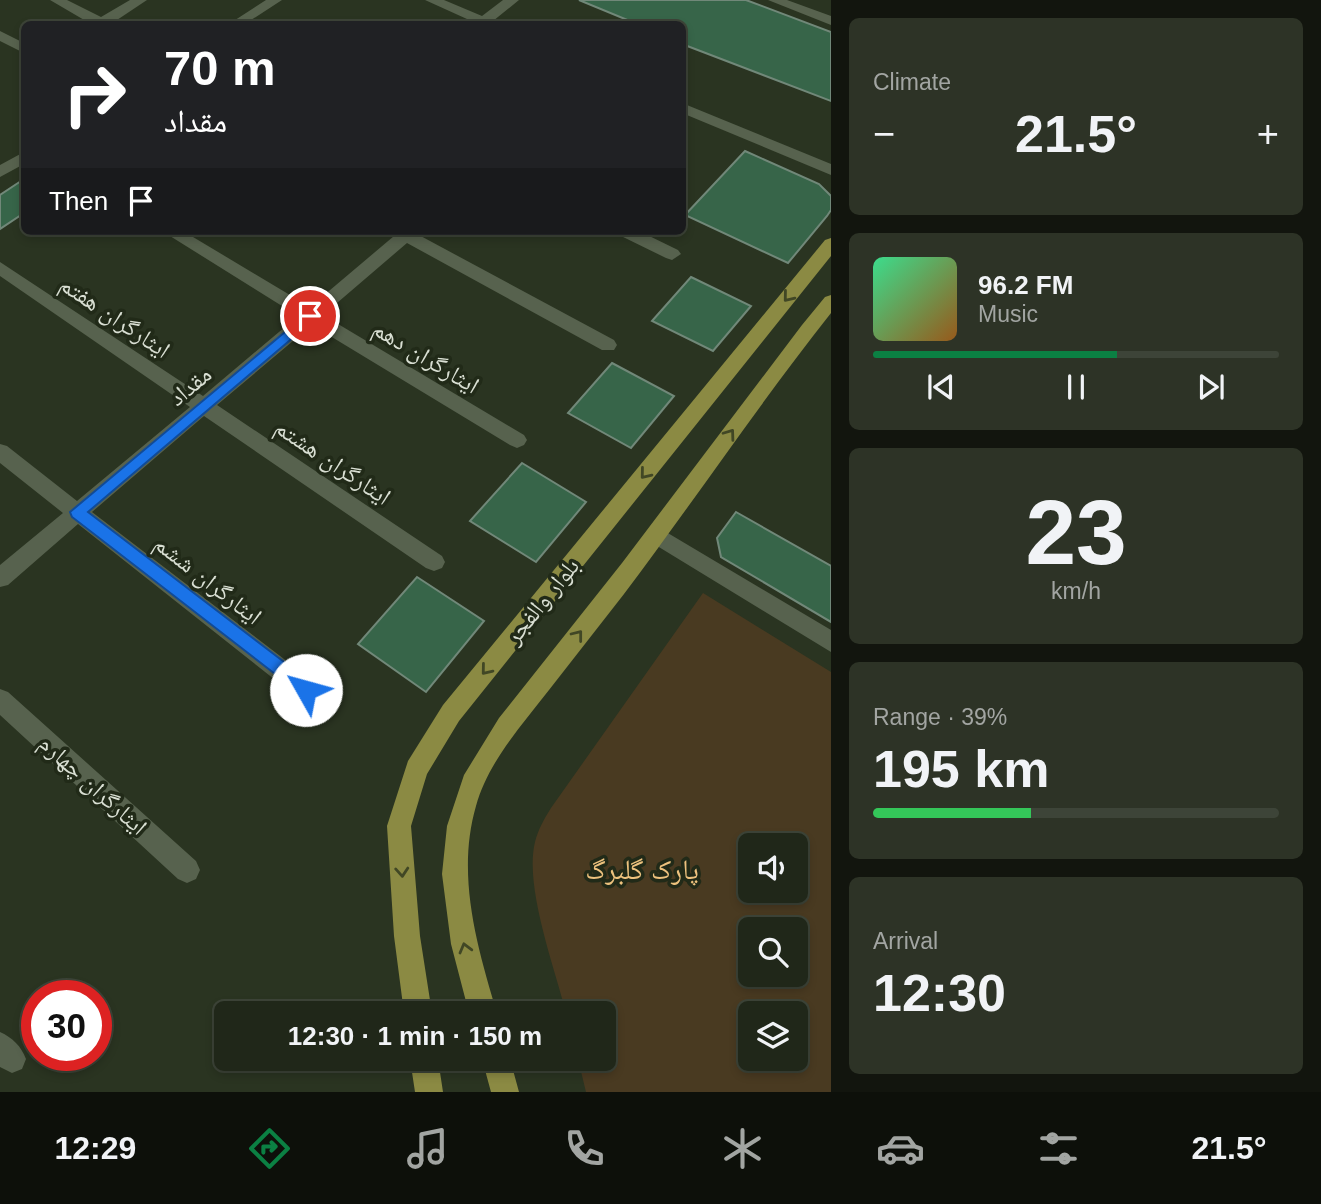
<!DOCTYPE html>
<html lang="en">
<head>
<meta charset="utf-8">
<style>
  body { margin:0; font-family:Helvetica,"Noto Naskh Arabic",sans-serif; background:#2d3326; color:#f1f3f6; height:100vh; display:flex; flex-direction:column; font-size:26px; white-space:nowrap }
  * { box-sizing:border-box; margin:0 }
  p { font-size:23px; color:#a2a5a2 }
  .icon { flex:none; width:38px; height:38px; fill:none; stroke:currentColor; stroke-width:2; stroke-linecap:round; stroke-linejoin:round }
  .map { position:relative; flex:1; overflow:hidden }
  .sheet { display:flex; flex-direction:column; gap:18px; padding:18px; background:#12150e; width:490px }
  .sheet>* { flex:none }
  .guide { position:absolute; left:21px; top:21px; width:665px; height:214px; border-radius:10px; box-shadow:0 4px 10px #0003,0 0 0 2px #3d4438; background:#202124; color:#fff; overflow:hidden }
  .tools { position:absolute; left:738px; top:833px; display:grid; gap:14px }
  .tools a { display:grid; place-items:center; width:70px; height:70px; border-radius:10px; background:#202719; box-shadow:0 4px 10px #0003,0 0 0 2px #3d4438; font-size:35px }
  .speed { position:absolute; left:21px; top:980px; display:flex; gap:14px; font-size:35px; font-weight:700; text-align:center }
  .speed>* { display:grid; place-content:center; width:91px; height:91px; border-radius:50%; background:#202719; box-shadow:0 4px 10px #0003,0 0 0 2px #3d4438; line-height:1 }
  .speed .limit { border:10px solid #d22; background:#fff; color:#111 }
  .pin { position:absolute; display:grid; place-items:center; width:60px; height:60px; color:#fff; margin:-30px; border:4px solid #fff; border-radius:50%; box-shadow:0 2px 7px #0007 }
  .me { position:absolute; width:77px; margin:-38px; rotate:308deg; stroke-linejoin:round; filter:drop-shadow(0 0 5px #0008) }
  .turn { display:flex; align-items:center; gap:24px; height:147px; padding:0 28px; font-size:32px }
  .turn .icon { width:91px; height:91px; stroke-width:2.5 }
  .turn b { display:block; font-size:49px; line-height:60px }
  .then { display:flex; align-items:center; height:66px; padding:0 28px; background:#0003; gap:14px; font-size:26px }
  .big { font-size:52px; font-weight:800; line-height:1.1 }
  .sheet .card { flex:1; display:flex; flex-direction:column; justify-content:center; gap:10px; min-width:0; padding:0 24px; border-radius:10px; background:#2d3326 }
  .sheet .dial { align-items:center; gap:0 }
  .dial b { font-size:91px; line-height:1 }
  .song { display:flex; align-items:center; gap:21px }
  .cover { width:84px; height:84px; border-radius:10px; background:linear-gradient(135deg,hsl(150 70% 55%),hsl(30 70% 35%)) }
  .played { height:7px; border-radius:4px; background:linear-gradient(90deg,#0b8043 60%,#3d4438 60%) }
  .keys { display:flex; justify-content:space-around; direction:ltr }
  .heat { display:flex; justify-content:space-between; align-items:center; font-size:38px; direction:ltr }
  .charge { height:10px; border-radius:5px; background:linear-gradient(90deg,#34c759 39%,#3d4438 0) }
  .trip { position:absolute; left:214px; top:1001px; width:402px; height:70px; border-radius:10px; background:#202719; box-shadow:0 4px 10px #0003,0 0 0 2px #3d4438; font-weight:800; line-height:70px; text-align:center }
  .dock { display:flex; height:112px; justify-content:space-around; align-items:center; background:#0d100a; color:#a2a5a2 }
  .dock .icon { width:49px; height:49px }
  .dock .selected { color:#0b8043 }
  .dock b { font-size:32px; color:#f1f3f6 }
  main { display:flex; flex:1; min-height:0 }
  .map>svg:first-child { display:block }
  .green { fill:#493a21; fill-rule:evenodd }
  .building { fill:#376549; stroke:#718879; stroke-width:2 }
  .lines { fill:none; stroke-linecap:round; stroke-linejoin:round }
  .minor { fill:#57624e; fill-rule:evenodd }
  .major { fill:#8b8a43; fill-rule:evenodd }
  .oneway { stroke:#414725 }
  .route { fill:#1a73e8; stroke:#114b97; stroke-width:2 }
  .labels { text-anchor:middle; stroke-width:7; stroke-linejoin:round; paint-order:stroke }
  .street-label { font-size:24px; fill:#d9dfd3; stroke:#212a18 }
  .near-park-label { font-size:28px; fill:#edc27e; stroke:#212a18 }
</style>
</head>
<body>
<main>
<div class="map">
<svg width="831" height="1092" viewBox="0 0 831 1092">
  <rect width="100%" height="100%" fill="#2a3421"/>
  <path class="green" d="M703,593L831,672V1092H586L578,1059H604V1013H566C555,968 524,887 535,842C538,830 544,819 551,808ZM751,845H796V891H751ZM751,929H796V975H751ZM751,1013H796V1059H751Z"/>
  <path class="building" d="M579,0H746L831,32V101L682,44V24H637Z
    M745,151L819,184L831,196V210L827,216L788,263L685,215Z
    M24,179V213L0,229V195Z
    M691,277L751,306L713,351L652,321Z
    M612,363L674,396L631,448L568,413Z
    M522,463L586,502L536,562L470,521Z
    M736,512L831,566V622L721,557L717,538Z
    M417,577L484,621L426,692L358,644Z"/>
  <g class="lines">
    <path class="minor" d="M50,0H67L101,17L130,0H147L111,24H91Z
      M266,0H282L245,24H229Z
      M425,0H444L482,16L503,0H519L493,21L496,24H478Z
      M768,0H787L831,16V25Z
      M0,31L24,43V53L0,41Z
      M682,103L831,164V175L682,113Z
      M24,152V164L0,177V165Z
      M162,231H183L310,307L394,236L390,231H419L417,234L614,340L617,345L614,350H602L407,243L323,315L524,435L527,440L524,445L517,448L510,445L312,325L217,405L442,556L445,562L442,568L434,571L426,568L204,416L92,512L314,682L317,690L314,698L306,701L298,698L78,524L8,585L0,587V565L63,513L0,463V444L7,446L77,501L190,407L0,276V262L203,396L298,316Z
      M617,231H639L678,250L681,254L672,260L666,258L619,235Z
      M656,526L831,630V652L649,541L646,535L649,529Z
      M0,689L8,692L196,861L200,870L196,879L187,883L178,879L0,715Z
      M0,1032C13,1038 21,1046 26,1059L22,1069L12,1073L0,1067Z"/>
    <path class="major" d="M831,238V256L459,721L427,774L411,826L420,936L432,1013H404L394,936L387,826L408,761L443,705L825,240Z
      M831,295V313C759,404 694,501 624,594C599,626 574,658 549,690C522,725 488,762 476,806C456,875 477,946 497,1013H469L451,944L442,874L447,826L464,775L499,718L622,563L802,325L825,297Z
      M410,1059H438L443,1092H415Z
      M482,1059H510L519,1092H491Z"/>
  </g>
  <defs><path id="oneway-chevron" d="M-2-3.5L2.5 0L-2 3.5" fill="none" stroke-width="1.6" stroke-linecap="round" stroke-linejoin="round" transform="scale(1.75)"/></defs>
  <g class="oneway">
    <use href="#oneway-chevron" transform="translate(788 297) rotate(129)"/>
    <use href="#oneway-chevron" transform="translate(730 434) rotate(-54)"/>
    <use href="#oneway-chevron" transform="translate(645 474) rotate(129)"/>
    <use href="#oneway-chevron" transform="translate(578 635) rotate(-52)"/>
    <use href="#oneway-chevron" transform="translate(486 670) rotate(129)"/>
    <use href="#oneway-chevron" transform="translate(402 872) rotate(86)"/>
    <use href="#oneway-chevron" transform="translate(465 948) rotate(-105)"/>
  </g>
  <path class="route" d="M310,311L315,312V319L88,512L313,684L315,690L313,696L306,698L72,517L70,512Z"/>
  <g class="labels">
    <g class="street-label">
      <text transform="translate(115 317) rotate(34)" y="8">ایثارگران هفتم</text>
      <text transform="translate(426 357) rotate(31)" y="8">ایثارگران دهم</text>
      <text transform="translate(190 386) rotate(-40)" y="8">مقداد</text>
      <text transform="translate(333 462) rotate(34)" y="8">ایثارگران هشتم</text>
      <text transform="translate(208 580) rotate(38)" y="8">ایثارگران ششم</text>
      <text transform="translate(542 601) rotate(-51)" y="8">بلوار والفجر</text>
      <text transform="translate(93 785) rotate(42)" y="8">ایثارگران چهارم</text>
    </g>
    <g class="near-park-label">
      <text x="642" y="879">پارک گلبرگ</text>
    </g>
  </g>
</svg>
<div class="tools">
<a><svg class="icon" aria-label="sound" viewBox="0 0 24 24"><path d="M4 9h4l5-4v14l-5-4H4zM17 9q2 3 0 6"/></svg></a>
<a><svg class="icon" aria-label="search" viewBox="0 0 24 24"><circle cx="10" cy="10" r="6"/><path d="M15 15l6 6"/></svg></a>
<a><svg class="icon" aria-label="layers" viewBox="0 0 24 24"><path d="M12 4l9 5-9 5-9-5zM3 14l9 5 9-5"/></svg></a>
</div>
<div class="speed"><div class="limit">30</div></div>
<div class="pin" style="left:310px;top:316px;background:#d93025"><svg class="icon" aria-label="arrive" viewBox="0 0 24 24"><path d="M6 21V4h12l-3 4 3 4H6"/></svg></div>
<svg class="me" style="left:306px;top:690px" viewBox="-20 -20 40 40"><circle r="19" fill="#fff"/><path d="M0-13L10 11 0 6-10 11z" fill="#1a73e8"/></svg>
<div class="trip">12:30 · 1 min · 150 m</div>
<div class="guide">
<div class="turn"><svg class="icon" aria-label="right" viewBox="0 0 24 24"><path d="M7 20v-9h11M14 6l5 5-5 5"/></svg><div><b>70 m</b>مقداد</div></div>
<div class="then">Then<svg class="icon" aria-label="arrive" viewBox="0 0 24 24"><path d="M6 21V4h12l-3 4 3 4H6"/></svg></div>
</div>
</div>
<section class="sheet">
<div class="card"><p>Climate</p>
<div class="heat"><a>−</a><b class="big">21.5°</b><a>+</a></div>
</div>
<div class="card">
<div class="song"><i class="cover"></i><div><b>96.2 FM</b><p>Music</p></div></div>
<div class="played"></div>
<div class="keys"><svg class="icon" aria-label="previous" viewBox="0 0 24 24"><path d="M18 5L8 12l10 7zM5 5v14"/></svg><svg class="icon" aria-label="pause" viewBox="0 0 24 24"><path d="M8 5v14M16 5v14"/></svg><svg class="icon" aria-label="next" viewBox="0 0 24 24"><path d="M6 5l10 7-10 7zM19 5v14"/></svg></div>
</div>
<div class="card dial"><b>23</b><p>km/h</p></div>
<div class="card"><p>Range · 39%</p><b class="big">195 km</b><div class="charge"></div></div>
<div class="card"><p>Arrival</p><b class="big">12:30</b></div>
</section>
</main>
<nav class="dock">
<b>12:29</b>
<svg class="icon selected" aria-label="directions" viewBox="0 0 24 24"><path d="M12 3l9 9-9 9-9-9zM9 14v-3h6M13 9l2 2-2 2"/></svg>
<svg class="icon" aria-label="music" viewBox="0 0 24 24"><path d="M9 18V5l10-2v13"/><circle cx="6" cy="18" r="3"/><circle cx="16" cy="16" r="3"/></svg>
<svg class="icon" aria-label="phone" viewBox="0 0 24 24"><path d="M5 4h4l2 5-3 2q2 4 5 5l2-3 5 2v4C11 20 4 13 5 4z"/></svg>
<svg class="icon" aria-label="climate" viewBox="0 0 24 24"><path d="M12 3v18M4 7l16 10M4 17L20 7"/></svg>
<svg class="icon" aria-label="car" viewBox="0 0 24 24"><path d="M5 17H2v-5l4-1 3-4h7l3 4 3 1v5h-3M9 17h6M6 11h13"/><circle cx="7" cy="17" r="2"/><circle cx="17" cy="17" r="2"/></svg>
<svg class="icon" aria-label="filters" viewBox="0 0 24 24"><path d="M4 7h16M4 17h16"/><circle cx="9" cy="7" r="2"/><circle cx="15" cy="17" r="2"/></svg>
<b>21.5°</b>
</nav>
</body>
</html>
